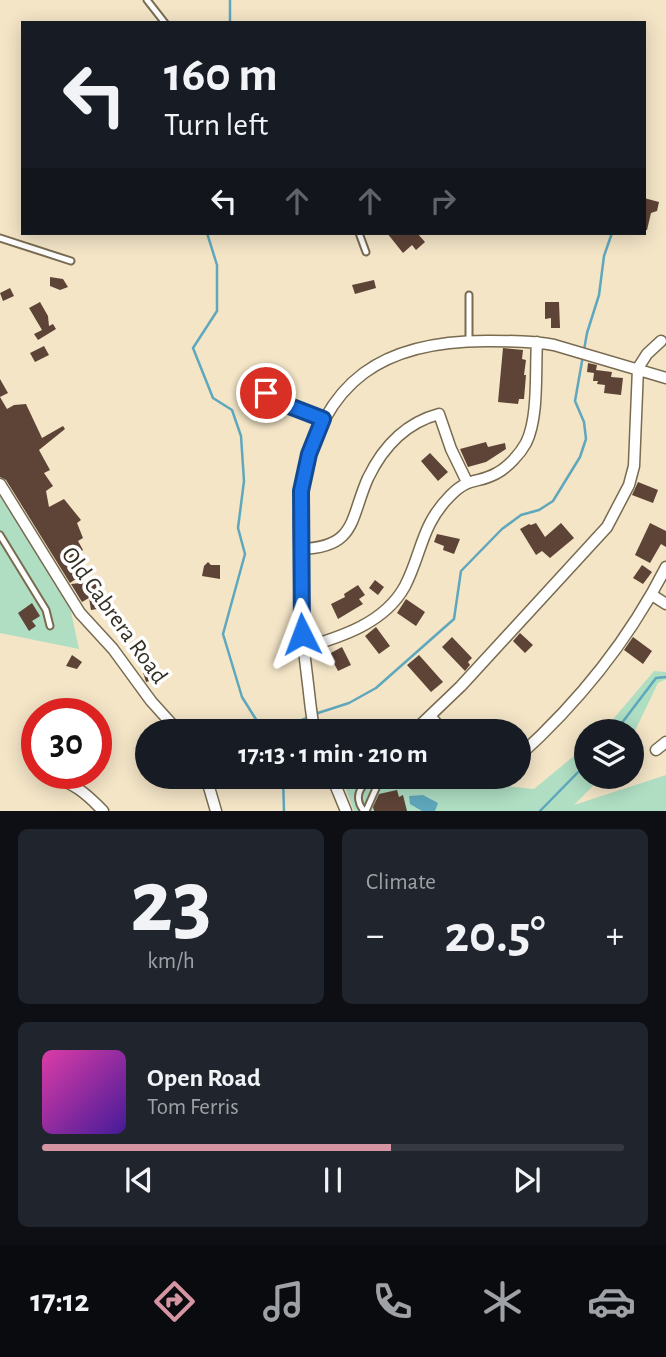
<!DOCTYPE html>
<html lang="en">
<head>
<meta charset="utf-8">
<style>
  body { margin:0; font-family:"Alegreya Sans",sans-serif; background:#20242c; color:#f1f3f6; height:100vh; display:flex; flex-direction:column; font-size:26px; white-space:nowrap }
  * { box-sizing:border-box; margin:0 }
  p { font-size:23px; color:#9ea1a6 }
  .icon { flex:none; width:38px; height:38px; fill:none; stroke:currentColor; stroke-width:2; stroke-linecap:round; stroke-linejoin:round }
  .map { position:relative; height:811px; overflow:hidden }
  .side { display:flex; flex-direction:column; gap:18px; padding:18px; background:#0d0f14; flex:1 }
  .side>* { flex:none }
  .guide { position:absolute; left:21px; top:21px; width:625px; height:214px; border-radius:0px; box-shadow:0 4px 18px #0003; background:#171b24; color:#f1f3f6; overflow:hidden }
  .controls { position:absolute; left:574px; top:719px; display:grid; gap:14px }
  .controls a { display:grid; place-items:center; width:70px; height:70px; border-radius:50%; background:#171b24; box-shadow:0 4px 18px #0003; font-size:35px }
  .speed { position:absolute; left:21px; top:698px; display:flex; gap:14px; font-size:35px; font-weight:700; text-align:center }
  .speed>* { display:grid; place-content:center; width:91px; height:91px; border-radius:50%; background:#171b24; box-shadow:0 4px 18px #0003; line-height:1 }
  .speed .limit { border:10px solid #d22; background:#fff; color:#111 }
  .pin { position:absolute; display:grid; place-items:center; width:60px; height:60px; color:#fff; margin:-30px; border:4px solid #fff; border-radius:50%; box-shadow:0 2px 7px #0007 }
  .me { position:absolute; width:77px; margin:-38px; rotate:357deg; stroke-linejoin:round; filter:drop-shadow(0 0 5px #0008) }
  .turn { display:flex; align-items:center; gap:24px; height:147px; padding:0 28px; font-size:32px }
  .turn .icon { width:91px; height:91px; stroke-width:2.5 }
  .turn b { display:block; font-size:49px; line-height:60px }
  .lanes { display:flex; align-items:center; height:66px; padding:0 28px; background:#0003; justify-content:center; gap:35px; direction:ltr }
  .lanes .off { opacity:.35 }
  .big { font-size:52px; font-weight:600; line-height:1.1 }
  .side .widget { flex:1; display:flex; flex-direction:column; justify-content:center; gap:10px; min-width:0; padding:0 24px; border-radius:10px; background:#20242c }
  .side .dial { align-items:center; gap:0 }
  .dial b { font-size:91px; line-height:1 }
  .song { display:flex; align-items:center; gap:21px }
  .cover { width:84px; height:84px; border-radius:10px; background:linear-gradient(135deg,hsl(320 70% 55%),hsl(260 70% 35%)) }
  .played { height:7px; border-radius:4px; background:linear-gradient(90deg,#d594a2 60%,#363941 60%) }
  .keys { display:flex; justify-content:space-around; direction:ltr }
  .heat { display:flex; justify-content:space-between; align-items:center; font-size:38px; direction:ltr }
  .side .tiles { flex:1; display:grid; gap:18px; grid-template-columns:1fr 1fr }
  .widget:last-child { grid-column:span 2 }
  .trip { position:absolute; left:135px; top:719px; width:396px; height:70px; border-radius:35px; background:#171b24; box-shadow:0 4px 18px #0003; font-weight:600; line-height:70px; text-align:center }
  .tabs { display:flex; height:112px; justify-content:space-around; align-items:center; background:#090b0e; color:#9ea1a6 }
  .tabs .icon { width:49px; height:49px }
  .tabs .current { color:#d594a2 }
  .tabs b { font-size:32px; color:#f1f3f6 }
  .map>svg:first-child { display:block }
  .green { fill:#afdec3 }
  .water { fill:#5fa7bc }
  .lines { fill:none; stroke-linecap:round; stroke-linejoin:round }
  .stream { stroke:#5fa7bc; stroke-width:2.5 }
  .building { fill:#5e4337 }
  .lane-casing { stroke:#786b50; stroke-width:9 }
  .street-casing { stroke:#786b50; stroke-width:13 }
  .lane { stroke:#fff; stroke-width:5 }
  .street { stroke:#fff; stroke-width:10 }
  .route-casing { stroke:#114b97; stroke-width:18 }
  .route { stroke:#1a73e8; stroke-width:12 }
  .labels { text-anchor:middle; stroke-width:7; stroke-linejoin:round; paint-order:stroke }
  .street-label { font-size:24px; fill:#353024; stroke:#fff }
</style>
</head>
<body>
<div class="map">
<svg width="666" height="811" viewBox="0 0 666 811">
  <rect width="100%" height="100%" fill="#f4e5c7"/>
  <path class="green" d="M0,496L70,607L79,649L0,633Z
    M654,671L666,672V679L658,683L632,737V732L603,731Z
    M586,746V777H602L574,805L666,775V811H354L344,784L360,777H478L487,784L534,789Z"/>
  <path class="water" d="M423,795L438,803L435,811H422L410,804L409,796Z"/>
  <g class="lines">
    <path class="stream" d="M230,0V23
      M207,233L217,265V311L193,348L213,398L232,410L241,436L244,481L238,528L245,554L223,634L242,697L257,721L273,732
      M315,714L349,703L376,688L454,619L461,571L502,529L521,515L539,510L553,501L580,457L586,439L584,422L575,401L587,333L599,295L604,256L612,233
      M285,732L295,723L309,717
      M615,732L656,678L666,677
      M283,777L284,811
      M540,811L586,764"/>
  </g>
  <path class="building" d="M644,198L659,202L657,211L651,213L647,230H644Z
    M387,233H417L425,242L416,250L412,245L403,253Z
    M50,277L63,279L68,287L60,290L50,286Z
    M374,280L376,288L355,294L352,285Z
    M10,288L14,296L3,301L0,293Z
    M40,302L48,316L49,326L53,324L56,329L38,340L34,334L42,330L29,308Z
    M545,302H559L560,328H551V318L545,319Z
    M44,346L49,355L35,362L30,353Z
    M503,348L523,350L522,359L526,360L524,375H526L524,399H519L518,404L498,402Z
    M588,363L597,365L596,370L612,372L611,377L623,378L621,395L604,393L605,385L597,384L598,381H593L594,373L587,372Z
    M0,379L8,393L0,397L7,409L14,405L26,404L42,438L63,426L65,429L39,450L50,470L44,473L53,486L46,491L49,507L64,499L81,520L77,523L83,538L78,541L83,550L76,555L86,572L70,583L6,480L0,477Z
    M486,442L488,447L505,443L506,449L486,462L468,467L460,449Z
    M430,453L448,472L438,481L421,461Z
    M638,482L658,490L653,503L632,495Z
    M536,523L545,537L561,523L574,538L550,558L542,551L536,555L520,529L529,524L531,525Z
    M650,523L666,531V547L661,544L650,563L635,555Z
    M437,534L460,539L454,554L443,550L444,546L434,542Z
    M208,562L211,565H220V579L202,576L204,566Z
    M642,565L652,572L643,584L633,578Z
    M375,580L384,587L378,595L369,588Z
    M99,581L103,608L91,610L89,598L82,602L71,584Z
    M358,585L365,595L359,599L363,604L338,619L331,604L345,597L344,594Z
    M406,599L425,612L416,626L397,613Z
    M32,603L40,616L32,621L36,626L29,631L18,613Z
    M376,627L390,646L379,654L365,636Z
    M520,633L533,645L525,653L513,641Z
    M452,637L472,658L468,662L470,665L465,671L442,647Z
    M633,637L652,651L643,664L624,650Z
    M342,647L351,665L338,671L329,654Z
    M72,655L82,662L77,669L66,666Z
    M419,655L443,682L431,692L407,665Z
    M148,667L153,680L146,682L142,669Z
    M397,790L399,797L403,795L407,811H374L373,807L379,794Z"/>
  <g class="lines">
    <g class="lane-casing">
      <path id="lane" d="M147,0L165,23
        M359,233L366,252
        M0,238L71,261
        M469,295V341
        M0,535L46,610L50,626
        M364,811C352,797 361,779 379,781
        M366,811L381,777"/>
    </g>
    <g class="street-casing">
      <path id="street" d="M253,379L279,402L323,419
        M0,484L80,613L113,649L151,701L179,732
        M300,549C357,548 350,518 368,478C383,447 405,423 439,414L451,449L467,482
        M652,595L666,604
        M303,648C341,637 385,623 405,586C422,553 421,525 450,496C469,476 478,484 497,473C508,467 520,454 526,443C539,417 535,371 537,342
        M431,717L444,732
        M315,732C311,716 310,700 308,684C303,647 300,610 300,572C300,545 297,514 302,487C322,379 384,340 490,341C512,341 533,341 554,345L666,378
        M413,732L461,686L607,527L629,485L634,466L638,368L647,354L661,341
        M656,750L666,742
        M518,757C579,702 629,640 666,567
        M48,776C72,781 87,794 103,811
        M206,777L216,811
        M332,777L346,811"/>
    </g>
    <use href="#lane" class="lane"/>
    <use href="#street" class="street"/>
  </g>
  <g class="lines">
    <g class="route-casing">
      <path id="route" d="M266,393L279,402L323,419L309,454L301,491L302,634"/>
    </g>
    <use href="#route" class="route"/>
  </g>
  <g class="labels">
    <g class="street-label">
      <text transform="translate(115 615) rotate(54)" y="8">Old Cabrera Road</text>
    </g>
  </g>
</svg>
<div class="controls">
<a><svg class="icon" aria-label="layers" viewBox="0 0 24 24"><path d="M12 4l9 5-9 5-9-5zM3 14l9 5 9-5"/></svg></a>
</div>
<div class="speed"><div class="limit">30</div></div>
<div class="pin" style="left:266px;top:393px;background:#d93025"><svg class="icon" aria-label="arrive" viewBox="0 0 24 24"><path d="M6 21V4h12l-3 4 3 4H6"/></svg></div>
<svg class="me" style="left:302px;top:634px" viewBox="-20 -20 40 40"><path d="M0-17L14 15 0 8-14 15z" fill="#1a73e8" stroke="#fff" stroke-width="4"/></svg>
<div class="trip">17:13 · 1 min · 210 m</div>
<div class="guide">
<div class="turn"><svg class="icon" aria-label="left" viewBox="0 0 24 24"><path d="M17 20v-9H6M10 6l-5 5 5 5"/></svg><div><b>160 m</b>Turn left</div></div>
<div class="lanes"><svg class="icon" aria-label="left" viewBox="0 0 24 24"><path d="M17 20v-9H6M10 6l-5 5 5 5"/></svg><svg class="icon off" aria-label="ahead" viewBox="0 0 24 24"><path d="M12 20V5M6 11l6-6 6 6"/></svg><svg class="icon off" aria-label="ahead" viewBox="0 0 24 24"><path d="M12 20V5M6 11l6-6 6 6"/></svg><svg class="icon off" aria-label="right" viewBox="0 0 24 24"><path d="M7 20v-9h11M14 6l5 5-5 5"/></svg></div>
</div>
</div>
<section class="side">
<div class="tiles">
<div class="widget dial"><b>23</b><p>km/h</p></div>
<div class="widget"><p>Climate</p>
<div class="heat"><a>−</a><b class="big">20.5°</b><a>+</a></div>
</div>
<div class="widget">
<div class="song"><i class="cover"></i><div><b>Open Road</b><p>Tom Ferris</p></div></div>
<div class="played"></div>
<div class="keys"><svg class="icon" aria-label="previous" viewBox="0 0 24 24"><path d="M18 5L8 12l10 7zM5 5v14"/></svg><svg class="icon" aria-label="pause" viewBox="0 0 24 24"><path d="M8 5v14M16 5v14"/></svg><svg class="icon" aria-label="next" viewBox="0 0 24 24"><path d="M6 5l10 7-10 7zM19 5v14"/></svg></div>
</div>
</div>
</section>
<nav class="tabs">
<b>17:12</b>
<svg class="icon current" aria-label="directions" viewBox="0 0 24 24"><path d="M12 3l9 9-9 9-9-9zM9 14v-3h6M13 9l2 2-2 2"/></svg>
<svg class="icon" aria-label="music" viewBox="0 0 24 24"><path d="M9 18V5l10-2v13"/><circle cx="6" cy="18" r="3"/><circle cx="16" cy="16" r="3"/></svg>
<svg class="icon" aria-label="phone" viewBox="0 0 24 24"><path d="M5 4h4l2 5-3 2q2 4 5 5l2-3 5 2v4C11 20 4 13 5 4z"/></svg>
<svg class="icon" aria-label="climate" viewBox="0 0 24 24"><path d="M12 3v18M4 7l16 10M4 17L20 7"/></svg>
<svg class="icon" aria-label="car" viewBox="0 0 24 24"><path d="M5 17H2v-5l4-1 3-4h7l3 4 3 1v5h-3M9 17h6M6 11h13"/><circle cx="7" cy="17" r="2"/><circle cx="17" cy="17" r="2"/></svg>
</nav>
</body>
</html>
